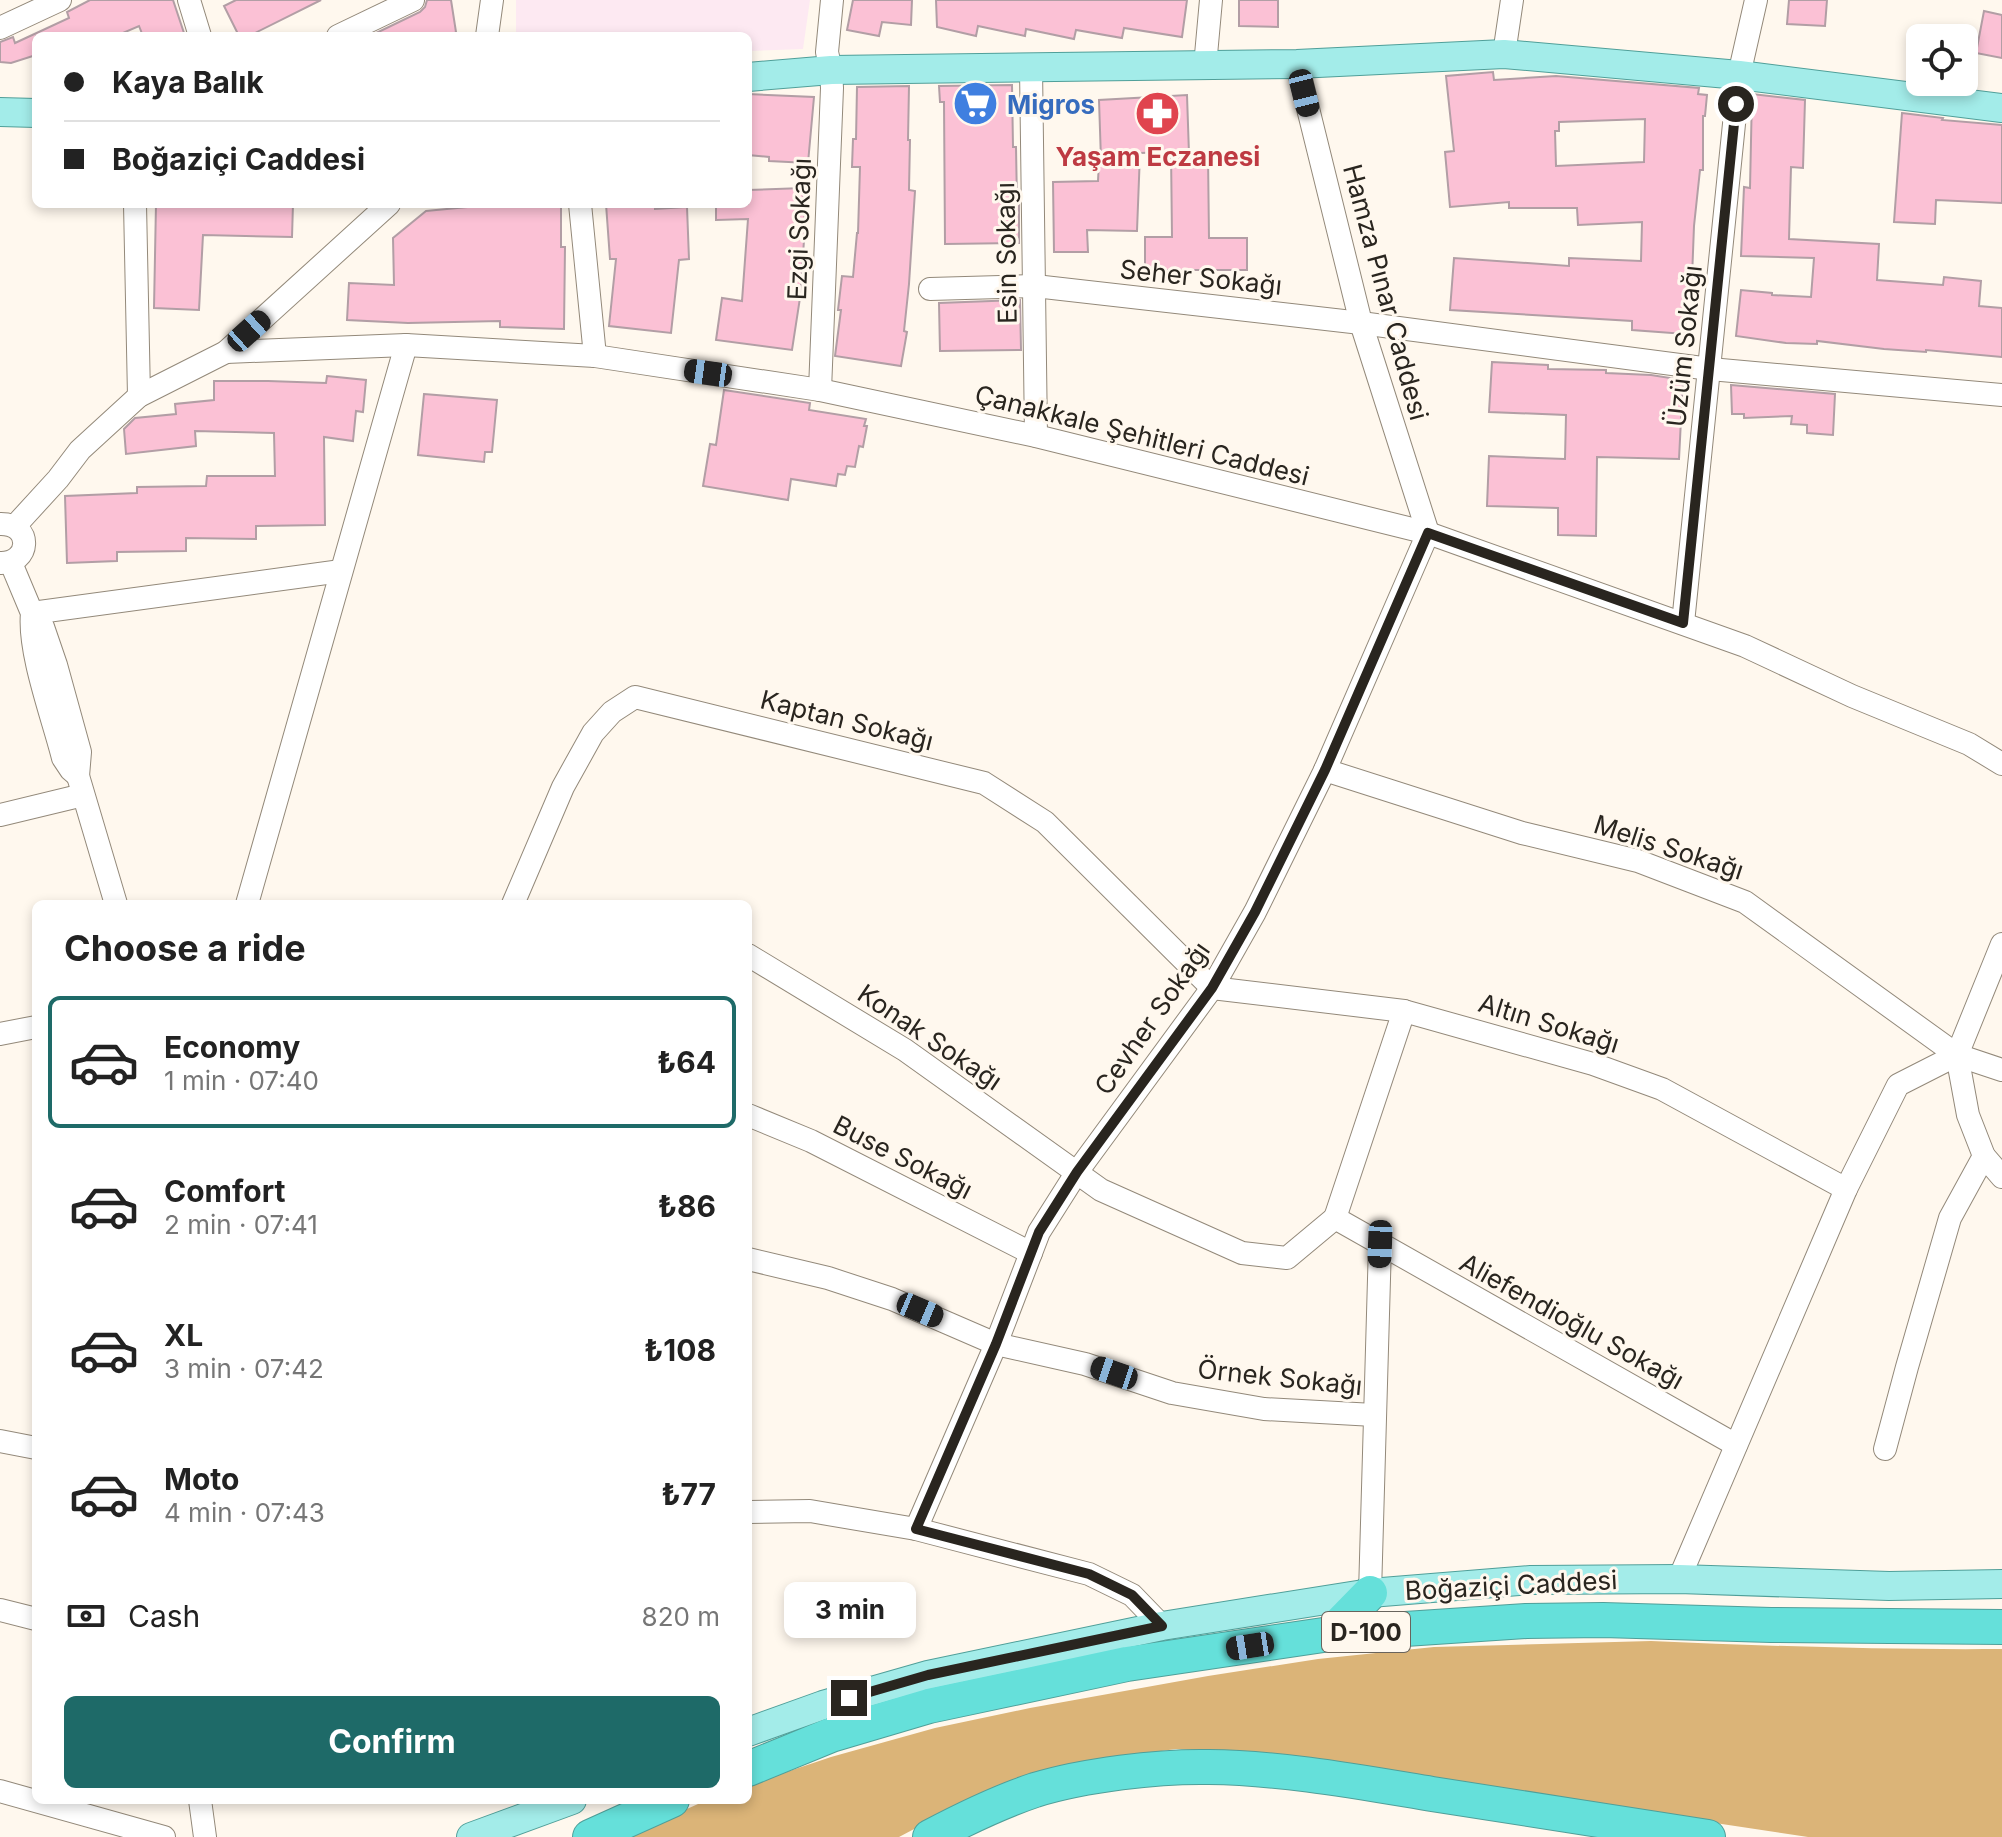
<!DOCTYPE html>
<html lang="en">
<head>
<meta charset="utf-8">
<style>
  :root { --surface:#fff; --page:#f6f6f6; --text:#222; --muted:#767676; --line:#e0e0e0; --accent:#1e6a68 }
  body { margin:0; font-family:Inter,sans-serif; background:var(--page); color:var(--text); height:100vh; display:flex; flex-direction:column; font-size:30px; white-space:nowrap }
  * { box-sizing:border-box; margin:0 }
  p { font-size:26px; color:var(--muted) }
  .icon { flex:none; width:44px; height:44px; fill:none; stroke:currentColor; stroke-width:2; stroke-linecap:round; stroke-linejoin:round }
  .map { position:relative; flex:1; overflow:hidden }
  .sheet { position:absolute; left:32px; top:900px; width:720px; height:904px; display:flex; flex-direction:column; background:var(--surface); border-radius:12px; box-shadow:0 4px 12px #0003 }
  .sheet>* { flex:none }
  .guide { position:absolute; left:32px; top:32px; width:720px; height:176px; border-radius:12px; box-shadow:0 4px 12px #0003; display:grid; align-content:center; height:176px; padding:0 32px; background:var(--surface) }
  .controls { position:absolute; left:1906px; top:24px; display:grid; gap:16px }
  .controls a { display:grid; place-items:center; width:72px; height:72px; border-radius:12px; background:var(--surface); box-shadow:0 4px 12px #0003; font-size:40px }
  .end { position:absolute; width:36px; height:36px; margin:-18px; border:10px solid #29251f; background:#fff; box-shadow:0 0 0 4px #fff }
  .from { border-radius:50% }
  .bubble { position:absolute; height:56px; border-radius:12px; background:var(--surface); box-shadow:0 4px 12px #0003; font-size:26px; font-weight:700; line-height:56px; text-align:center }
  .car { position:absolute; width:24px; height:48px; margin:-24px -12px; border-radius:10px; box-shadow:0 0 6px 2px #0007; background:linear-gradient(#222 24%,#8ab4d8 0 40%,#222 0 76%,#8ab4d8 0 86%,#222 0) }
  .guide b { display:flex; align-items:center; gap:28px; height:76px; font-size:30px }
  .guide b+b { border-top:2px solid var(--line) }
  .guide i { width:20px; height:20px; background:var(--text) }
  ul { padding:0; list-style:none }
  li { display:flex; align-items:center; gap:24px; height:132px; margin:0 16px 12px; padding:0 16px; border:4px solid transparent; border-radius:12px }
  li div { flex:1 }
  li b { display:block; font-size:30px }
  li em { font-style:normal; font-weight:700 }
  li.current { border-color:var(--accent) }
  li>.icon { width:72px; height:72px; stroke-width:1.5 }
  h2 { padding:0 32px; font-size:36px; line-height:96px }
  .pay { display:flex; align-items:center; gap:20px; height:88px; padding:0 32px; font-size:30px }
  .pay p { margin-inline-start:auto }
  .action { display:flex; gap:16px; margin-top:auto; padding:16px 32px }
  .action a { flex:1; height:92px; border-radius:12px; background:var(--accent); color:#fff; font-size:32px; font-weight:700; line-height:92px; text-align:center }
  .map>svg:first-child { display:block }
  .education { fill:#fde9f2 }
  .forest { fill:#dbb478 }
  .building { fill:#fbc1d5; stroke:#b29ea5; stroke-width:2; fill-rule:evenodd }
  .lines { fill:none; stroke-linecap:round; stroke-linejoin:round }
  .minor-casing { stroke:#93897a; stroke-width:24 }
  .major-casing { stroke:#509f99; stroke-width:30 }
  .highway-casing { stroke:#509f99; stroke-width:36 }
  .minor { stroke:#fff; stroke-width:22 }
  .major { stroke:#a3ece9; stroke-width:28 }
  .highway { stroke:#65e0da; stroke-width:34 }
  .route { stroke:#29251f; stroke-width:10 }
  .labels { text-anchor:middle; dominant-baseline:central; stroke-width:6; stroke-linejoin:round; paint-order:stroke }
  .shield { fill:#fff8ee; stroke:#69645d; stroke-width:2 }
  .shield-label { font-size:24px; font-weight:bold; fill:#29251f }
  .shop-label { font-size:26px; font-weight:bold; fill:#366cbe; stroke:#fff8ee; text-anchor:start }
  .health-label { font-size:26px; font-weight:bold; fill:#be3a42; stroke:#fff8ee }
  .street-label { font-size:26px; fill:#29251f; stroke:#fff8ee }
</style>
</head>
<body>
<div class="map">
<svg width="2002" height="1837" viewBox="0 0 2002 1837">
  <rect width="100%" height="100%" fill="#fff8ee"/>
  <polygon class="education" points="516,0 810,0 803,49 748,51 748,36 516,36"/>
  <path class="forest" d="M1651 1641C1768 1646 1885 1650 2002 1649V1837H1808L1490 1789 1291 1756 1176 1749 1081 1762 988 1790 899 1837H624L707 1800H748V1785L831 1757 935 1728 1030 1708 1208 1676 1318 1659 1434 1647Z"/>
  <g class="building">
    <polygon points="90,0 173,0 185,36 143,36 139,26 116,36 36,36 36,55 11,63 0,62 0,42 13,37 15,43 69,18 67,12"/>
    <polygon points="236,0 321,0 249,36 239,36 224,6"/>
    <polygon points="427,0 451,0 456,32 449,36 370,36 420,12 425,7"/>
    <polygon points="853,0 912,0 911,25 882,22 879,36 847,30"/>
    <polygon points="936,0 1187,0 1182,37 1124,28 1122,38 1076,30 1074,39 1026,29 1025,36 978,26 976,36 937,27"/>
    <polygon points="1239,0 1278,0 1278,27 1239,26"/>
    <polygon points="1789,0 1827,0 1825,26 1787,24"/>
    <polygon points="1984,11 2002,15 2002,58 1976,53"/>
    <path d="M1493 72 1494 80 1556 76 1699 88 1698 94 1707 95 1705 116H1703V170H1700L1694 226 1692 278 1689 277 1685 334 1632 330V321L1450 310 1454 258 1569 266V258L1641 261 1642 222 1578 225 1577 208H1509V202L1450 207 1445 152 1454 151 1446 76ZM1645 119 1644 162 1556 166 1555 131H1559V122Z"/>
    <polygon points="1012,85 1013,147 1016,147 1017,203 1019,203 1019,243 945,244 944,102 940,102 939,86"/>
    <polygon points="909,86 908,140 910,140 909,190 915,191 909,284 904,331 907,332 901,366 835,356 841,310 838,310 842,276 853,277 857,233 858,233 860,167 852,167 853,139 856,139 857,87"/>
    <polygon points="748,94 814,97 808,163 769,161 769,157 748,155"/>
    <polygon points="1752,94 1805,100 1803,168 1791,167 1789,239 1879,244 1877,280 1943,285 1944,277 1981,281 1979,306 2002,308 2002,357 1926,350 1926,352 1884,349 1817,341 1817,344 1786,343 1736,336 1741,290 1772,293 1772,295 1811,297 1814,258 1741,256 1744,187 1750,188"/>
    <polygon points="1187,95 1189,154 1208,154 1209,238 1247,238 1247,270 1145,270 1145,237 1172,237 1171,152 1140,153 1137,231 1087,230 1088,252 1054,252 1053,182 1098,181 1099,160 1101,160 1099,100"/>
    <polygon points="1902,113 1943,118 1942,120 2002,125 2002,203 1936,200 1935,224 1894,222"/>
    <polygon points="803,188 805,226 800,298 792,350 716,340 722,298 742,301 748,219 716,220 716,204 748,204 748,190"/>
    <polygon points="156,204 293,204 292,237 203,235 199,310 154,308"/>
    <polygon points="499,204 561,204 561,247 565,247 564,329 500,327 500,321 408,323 347,320 349,283 394,285 393,238 426,211"/>
    <polygon points="606,204 655,204 655,209 687,207 689,259 679,260 671,333 609,326 616,259 610,259"/>
    <polygon points="1020,300 1021,350 940,351 939,303"/>
    <polygon points="1492,362 1548,365 1548,369 1606,370 1606,373 1651,375 1683,380 1679,459 1597,457 1596,536 1558,535 1558,508 1487,506 1489,456 1565,459 1566,415 1489,412"/>
    <polygon points="327,376 366,380 363,412 356,411 353,441 324,437 325,525 256,526 256,539 186,538 186,551 117,552 117,561 67,563 65,496 137,493 137,487 206,486 207,476 275,476 274,433 195,431 196,446 126,454 124,429 135,418 176,414 175,404 214,400 214,381 268,381 326,383"/>
    <polygon points="1731,385 1835,394 1833,435 1807,433 1807,425 1791,424 1792,416 1744,418 1744,414 1732,414"/>
    <polygon points="724,390 810,403 809,410 866,419 864,426 867,426 863,447 859,446 855,467 847,466 845,475 838,474 836,486 791,479 788,500 703,486 710,444 716,445"/>
    <polygon points="424,394 497,400 492,452 485,452 484,462 418,455"/>
  </g>
  <g class="lines">
    <defs>
      <g id="minor">
        <polyline points="189,0 200,36"/>
        <polyline points="0,28 60,0"/>
        <polyline points="338,36 413,0"/>
        <polyline points="487,36 492,0"/>
        <polyline points="1504,54 1512,0"/>
        <polyline points="1297,64 1361,323 1428,533"/>
        <polyline points="1205,66 1211,0"/>
        <polyline points="1031,68 1036,436"/>
        <polyline points="135,204 139,396"/>
        <polyline points="580,204 595,356"/>
        <polyline points="930,289 1035,286 1361,323 1710,369 2002,395"/>
        <polyline points="226,352 406,345 595,356 820,390 1036,436 1428,533 1745,646 1852,696 1969,744 2002,764"/>
        <polyline points="820,390 832,88 831,70 827,52 832,0"/>
        <polyline points="15,526 58,479 80,450 139,396 226,352 389,204"/>
        <path d="M0 563C31 564 33 524 1 524"/>
        <path d="M11 563 32 613 43 627 56 665 80 752 78 776 71 770 63 758C53 718 28 652 32 613"/>
        <polyline points="32,613 341,571"/>
        <polyline points="1683,623 1739,75 1756,0"/>
        <polyline points="1325,770 1522,833 1638,861 1745,902 1957,1055 2002,1070"/>
        <polyline points="78,776 116,904"/>
        <polyline points="0,815 83,795"/>
        <polyline points="247,904 406,345"/>
        <polyline points="513,904 563,787 593,733 612,712 635,697 984,783 1045,822 1212,988 1404,1011 1593,1064 1662,1089 1846,1189"/>
        <polyline points="748,955 905,1050 1101,1190 1242,1253 1287,1258 1335,1218"/>
        <polyline points="0,1034 36,1027"/>
        <polyline points="1957,1055 1968,1115 1984,1156 2002,1177"/>
        <polyline points="1957,1055 2002,944"/>
        <polyline points="748,1115 811,1141 1031,1253"/>
        <polyline points="1335,1218 1736,1445"/>
        <polyline points="1335,1218 1404,1011"/>
        <polyline points="748,1259 828,1278 892,1299 996,1344 1085,1364 1172,1393 1264,1409 1374,1415"/>
        <polyline points="0,1441 36,1448"/>
        <polyline points="1885,1449 1907,1367 1950,1218 1984,1156"/>
        <polyline points="748,1512 810,1511 916,1529 1089,1574 1132,1595 1162,1626"/>
        <polyline points="916,1529 996,1344 1039,1232 1077,1172 1212,988 1255,912 1325,770 1428,533"/>
        <polyline points="1679,1579 1846,1189 1898,1085 1957,1055"/>
        <polyline points="1370,1593 1380,1244"/>
        <polyline points="0,1610 36,1619"/>
        <polyline points="0,1791 164,1837"/>
        <polyline points="200,1800 205,1837"/>
      </g>
      <g id="major">
        <polyline points="748,77 831,70 1297,64 1504,54 1739,75 2002,108"/>
        <polyline points="0,112 36,113"/>
        <polyline points="748,1732 823,1705 928,1675 1162,1626 1370,1593 1531,1580 1679,1579 1889,1586 2002,1584"/>
        <polyline points="471,1837 572,1800"/>
      </g>
      <g id="highway">
        <polyline points="1330,1634 1370,1593"/>
        <polyline points="748,1769 831,1735 929,1706 1127,1664 1330,1634 1526,1621 1603,1620 1771,1625 2002,1627"/>
        <polyline points="590,1837 672,1800"/>
        <path d="M930 1837C964 1819 999 1802 1035 1790 1084 1775 1158 1766 1209 1767 1284 1768 1359 1782 1432 1794 1524 1808 1616 1823 1708 1837"/>
      </g>
    </defs>
    <use href="#minor" class="minor-casing"/>
    <use href="#major" class="major-casing"/>
    <use href="#highway" class="highway-casing"/>
    <use href="#minor" class="minor"/>
    <use href="#major" class="major"/>
    <use href="#highway" class="highway"/>
  </g>
  <g class="lines">
    <polyline class="route" points="849,1698 928,1675 1162,1626 1132,1595 1089,1574 916,1529 996,1344 1039,1232 1077,1172 1212,988 1255,912 1325,770 1428,533 1683,623 1736,104"/>
  </g>
  <defs>
    <symbol id="supermarket-disc" viewBox="-11 -11 22 22"><circle r="9.5" fill="#3f7fe0" stroke="#fff8ee"/><path d="M-6-5.5h2.5l.6 2H6L4.5 2H-2.5L-4.4-4H-6ZM-1.5 3.2a1.3 1.3 0 1 0 .1 0ZM3 3.2a1.3 1.3 0 1 0 .1 0Z" fill="#fff"/></symbol>
    <symbol id="pharmacy-disc" viewBox="-11 -11 22 22"><circle r="9.5" fill="#e0444e" stroke="#fff8ee"/><path d="M-2-6h4v4h4v4h-4v4h-4v-4h-4v-4h4Z" fill="#fff"/></symbol>
  </defs>
  <g fill-rule="evenodd">
    <use href="#supermarket-disc" x="950" y="78" width="51" height="51"/>
    <use href="#pharmacy-disc" x="1132" y="88" width="51" height="51"/>
  </g>
  <g class="labels">
    <rect class="shield" x="1322" y="1612" width="88" height="40" rx="6"/>
    <g class="shield-label">
      <text x="1366" y="1632">D-100</text>
    </g>
    <g class="shop-label">
      <text x="1007" y="104">Migros</text>
    </g>
    <g class="health-label">
      <text x="1158" y="156">Yaşam Eczanesi</text>
    </g>
    <g class="street-label">
      <text transform="translate(799 229) rotate(-88)">Ezgi Sokağı</text>
      <text transform="translate(1006 253) rotate(-91)">Esin Sokağı</text>
      <text transform="translate(1201 277) rotate(6)">Seher Sokağı</text>
      <text transform="translate(1386 292) rotate(75)">Hamza Pınar Caddesi</text>
      <text transform="translate(1684 346) rotate(-84)">Üzüm Sokağı</text>
      <text transform="translate(1142 435) rotate(14)">Çanakkale Şehitleri Caddesi</text>
      <text transform="translate(847 720) rotate(14)">Kaptan Sokağı</text>
      <text transform="translate(1669 847) rotate(18)">Melis Sokağı</text>
      <text transform="translate(1152 1018) rotate(-55)">Cevher Sokağı</text>
      <text transform="translate(1549 1023) rotate(17)">Altın Sokağı</text>
      <text transform="translate(930 1037) rotate(34)">Konak Sokağı</text>
      <text transform="translate(903 1157) rotate(27)">Buse Sokağı</text>
      <text transform="translate(1572 1321) rotate(29)">Aliefendioğlu Sokağı</text>
      <text transform="translate(1280 1377) rotate(6)">Örnek Sokağı</text>
      <text transform="translate(1511 1585) rotate(-3)">Boğaziçi Caddesi</text>
    </g>
  </g>
</svg>
<div class="controls">
<a><svg class="icon" aria-label="locate" viewBox="0 0 24 24"><circle cx="12" cy="12" r="6"/><path d="M12 2v4M12 18v4M2 12h4M18 12h4"/></svg></a>
</div>
<i class="end from" style="left:1736px;top:104px"></i>
<i class="end" style="left:849px;top:1698px"></i>
<div class="bubble" style="left:784px;top:1582px;width:132px">3 min</div>
<i class="car" style="left:1304px;top:93px;rotate:166deg"></i>
<i class="car" style="left:249px;top:331px;rotate:48deg"></i>
<i class="car" style="left:708px;top:373px;rotate:278deg"></i>
<i class="car" style="left:1380px;top:1244px;rotate:182deg"></i>
<i class="car" style="left:920px;top:1310px;rotate:113deg"></i>
<i class="car" style="left:1114px;top:1373px;rotate:289deg"></i>
<i class="car" style="left:1250px;top:1646px;rotate:261deg"></i>
<div class="guide">
<b><i class="from"></i>Kaya Balık</b>
<b><i></i>Boğaziçi Caddesi</b>
</div>
<section class="sheet">
<h2>Choose a ride</h2>
<ul>
<li class="current"><svg class="icon" aria-label="car" viewBox="0 0 24 24"><path d="M5 17H2v-5l4-1 3-4h7l3 4 3 1v5h-3M9 17h6M6 11h13"/><circle cx="7" cy="17" r="2"/><circle cx="17" cy="17" r="2"/></svg><div><b>Economy</b><p>1 min · 07:40</p></div><em>₺64</em></li>
<li><svg class="icon" aria-label="car" viewBox="0 0 24 24"><path d="M5 17H2v-5l4-1 3-4h7l3 4 3 1v5h-3M9 17h6M6 11h13"/><circle cx="7" cy="17" r="2"/><circle cx="17" cy="17" r="2"/></svg><div><b>Comfort</b><p>2 min · 07:41</p></div><em>₺86</em></li>
<li><svg class="icon" aria-label="car" viewBox="0 0 24 24"><path d="M5 17H2v-5l4-1 3-4h7l3 4 3 1v5h-3M9 17h6M6 11h13"/><circle cx="7" cy="17" r="2"/><circle cx="17" cy="17" r="2"/></svg><div><b>XL</b><p>3 min · 07:42</p></div><em>₺108</em></li>
<li><svg class="icon" aria-label="car" viewBox="0 0 24 24"><path d="M5 17H2v-5l4-1 3-4h7l3 4 3 1v5h-3M9 17h6M6 11h13"/><circle cx="7" cy="17" r="2"/><circle cx="17" cy="17" r="2"/></svg><div><b>Moto</b><p>4 min · 07:43</p></div><em>₺77</em></li>
</ul>
<div class="pay"><svg class="icon" aria-label="cash" viewBox="0 0 24 24"><path d="M3 7h18v10H3z"/><circle cx="12" cy="12" r="2"/></svg>Cash<p>820 m</p></div>
<div class="action"><a>Confirm</a></div>
</section>
</div>
</body>
</html>
